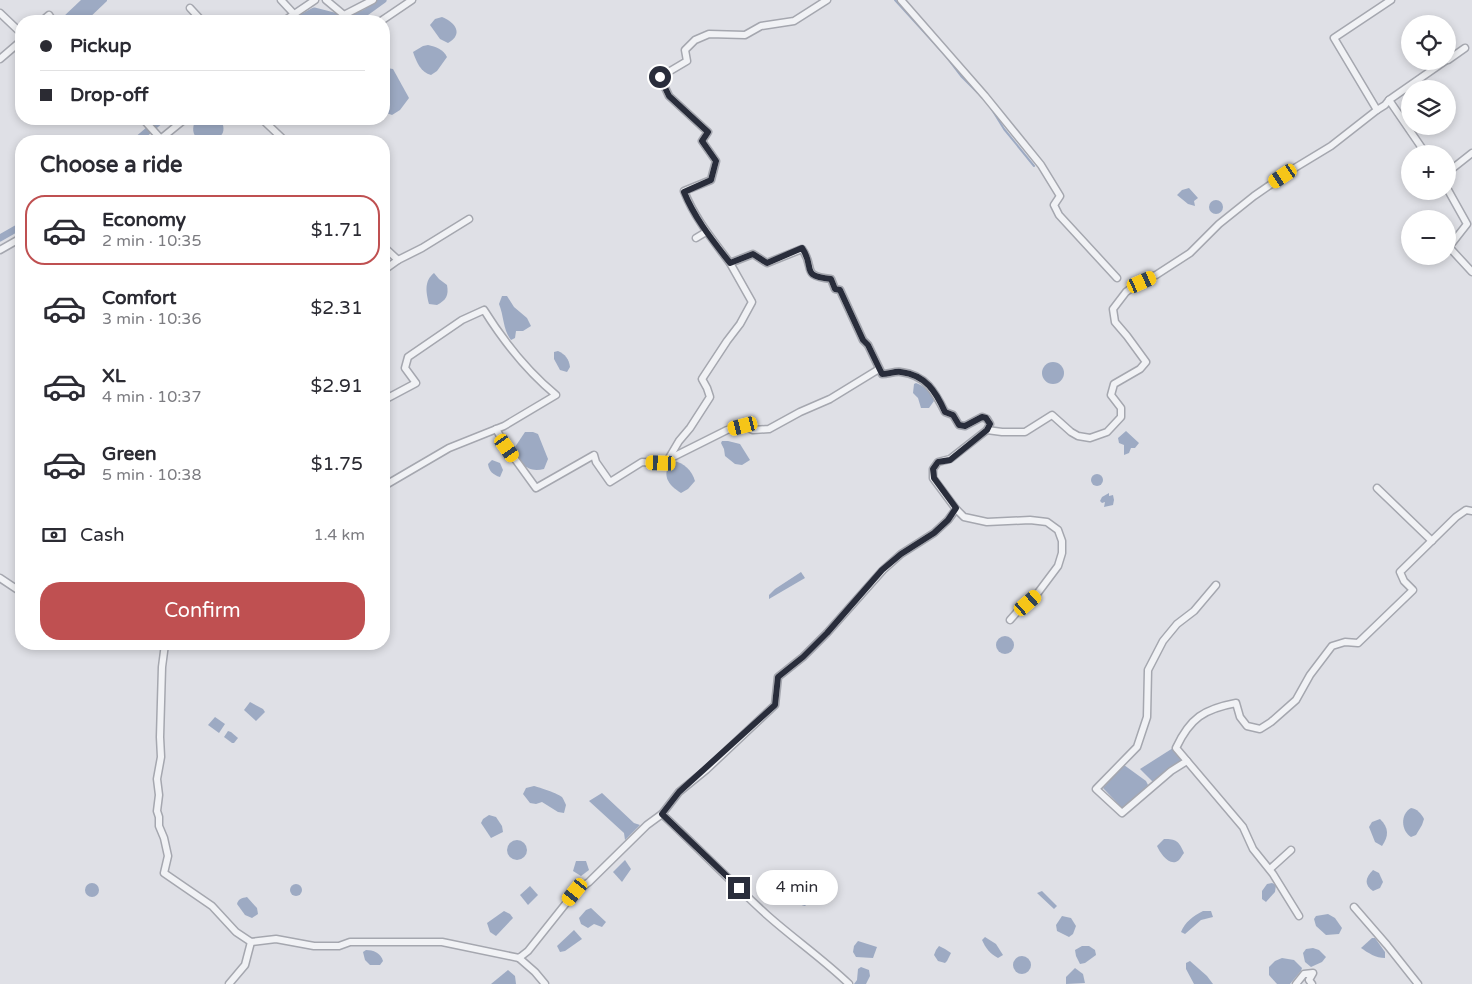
<!DOCTYPE html>
<html lang="en">
<head>
<meta charset="utf-8">
<style>
  :root { --surface:#fff; --page:#f2f2f3; --text:#2b2b33; --muted:#7c7c81; --line:#e1e1e2; --accent:#bf5051 }
  body { margin:0; font-family:"Varela Round",sans-serif; background:var(--page); color:var(--text); height:100vh; display:flex; flex-direction:column; font-size:19px; white-space:nowrap }
  * { box-sizing:border-box; margin:0 }
  p { font-size:16px; color:var(--muted) }
  .icon { flex:none; width:28px; height:28px; fill:none; stroke:currentColor; stroke-width:2; stroke-linecap:round; stroke-linejoin:round }
  .map { position:relative; flex:1; overflow:hidden }
  .drawer { position:absolute; left:15px; top:135px; width:375px; height:515px; display:flex; flex-direction:column; background:var(--surface); border-radius:20px; box-shadow:0 2px 8px #0003 }
  .drawer>* { flex:none }
  .guide { position:absolute; left:15px; top:15px; width:375px; height:110px; border-radius:20px; box-shadow:0 2px 8px #0003; display:grid; align-content:center; height:110px; padding:0 25px; background:var(--surface) }
  .buttons { position:absolute; left:1401px; top:15px; display:grid; gap:10px }
  .buttons a { display:grid; place-items:center; width:55px; height:55px; border-radius:50%; background:var(--surface); box-shadow:0 2px 8px #0003; font-size:25px }
  .end { position:absolute; width:22px; height:22px; margin:-11px; border:6px solid #292d3b; background:#fff; box-shadow:0 0 0 2px #fff }
  .from { border-radius:50% }
  .bubble { position:absolute; height:35px; border-radius:18px; background:var(--surface); box-shadow:0 2px 8px #0003; font-size:16px; font-weight:600; line-height:35px; text-align:center }
  .car { position:absolute; width:15px; height:30px; margin:-15px -8px; border-radius:6px; box-shadow:0 0 4px 1px #0007; background:linear-gradient(#f5c518 24%,#345 0 40%,#f5c518 0 76%,#345 0 86%,#f5c518 0) }
  .guide b { display:flex; align-items:center; gap:18px; height:48px; font-size:19px }
  .guide b+b { border-top:1px solid var(--line) }
  .guide i { width:12px; height:12px; background:var(--text) }
  ul { padding:0; list-style:none }
  li { display:flex; align-items:center; gap:15px; height:70px; margin:0 10px 8px; padding:0 15px; border:2px solid transparent; border-radius:20px }
  li div { flex:1 }
  li b { display:block; font-size:19px }
  li em { font-style:normal; font-weight:600 }
  li.on { border-color:var(--accent) }
  li>.icon { width:45px; height:45px; stroke-width:1.5 }
  h2 { padding:0 25px; font-size:22px; line-height:60px }
  .pay { display:flex; align-items:center; gap:12px; height:55px; padding:0 25px; font-size:19px }
  .pay p { margin-inline-start:auto }
  .button { display:flex; gap:10px; margin-top:auto; padding:10px 25px }
  .button a { flex:1; height:58px; border-radius:20px; background:var(--accent); color:#fff; font-size:20px; font-weight:600; line-height:58px; text-align:center }
  .map>svg:first-child { display:block }
  .water { fill:#9daac3 }
  .lines { fill:none; stroke-linecap:round; stroke-linejoin:round }
  .stream { stroke:#9daac3; stroke-width:2 }
  .canal { stroke:#9daac3; stroke-width:7 }
  .minor-casing { stroke:#a5a7af; stroke-width:9 }
  .minor { stroke:#f1f2f5; stroke-width:6 }
  .route { stroke:#292d3b; stroke-width:6 }
</style>
</head>
<body>
<div class="map">
<svg width="1472" height="984" viewBox="0 0 1472 984">
  <rect width="100%" height="100%" fill="#dfe0e6"/>
  <g class="water">
    <polygon points="81,0 107,0 107,1 86,21 65,21 62,18"/>
    <path d="M442 17C455 22 464 34 448 43L440 39 430 25 435 19Z"/>
    <path d="M428 45C436 47 443 49 447 57L437 71 431 75C421 73 416 61 413 52L423 46Z"/>
    <polygon points="387,68 393,69 409,98 400,110 392,115 384,112 384,69"/>
    <path d="M196 119H220C238 146 180 151 196 119Z"/>
    <polygon points="1189,188 1198,198 1194,201 1195,206 1188,204 1177,195 1182,190"/>
    <circle cx="1216" cy="207" r="7"/>
    <path d="M434 273 439 279 447 285C449 296 446 300 437 305L429 304C426 292 424 281 434 273Z"/>
    <path d="M502 296H507L514 307 527 318 531 326 523 331H516L515 338 511 340C503 330 504 316 499 304Z"/>
    <path d="M558 351C565 354 569 359 570 367L567 372 560 370 554 359V352Z"/>
    <circle cx="1053" cy="373" r="11"/>
    <path d="M916 383C924 386 932 392 934 401L929 408H921L918 398 913 393 914 384Z"/>
    <polygon points="1126,431 1139,443 1135,448 1131,448 1129,453 1124,455 1124,445 1119,443 1118,438"/>
    <path d="M525 432H533L538 434 548 459 544 469C526 473 520 463 515 447Z"/>
    <polygon points="722,441 728,441 740,444 750,460 742,465 735,464 725,456 724,449 721,443"/>
    <path d="M492 460 500 463 503 470 500 477C493 475 489 471 488 464Z"/>
    <path d="M673 461C684 462 692 471 695 481L688 489 681 493C668 485 660 474 673 461Z"/>
    <circle cx="1097" cy="480" r="6"/>
    <polygon points="1109,493 1109,496 1113,495 1114,500 1113,505 1104,507 1105,502 1102,503 1100,501 1102,497"/>
    <polygon points="801,572 805,578 769,599 769,595 775,589"/>
    <circle cx="1005" cy="645" r="9"/>
    <polygon points="250,702 263,709 265,712 256,721 244,710"/>
    <polygon points="215,717 225,724 219,733 208,725"/>
    <polygon points="228,731 231,732 238,738 234,743 232,743 224,737"/>
    <polygon points="1173,748 1183,759 1153,782 1140,769"/>
    <polygon points="1124,765 1146,781 1148,785 1123,809 1103,788"/>
    <path d="M534 786C539 787 559 794 562 797 564 800 565 803 566 805L564 813 558 812 542 802 536 804 530 803 523 794 526 788Z"/>
    <polygon points="602,793 634,823 640,825 625,840 624,833 589,801"/>
    <path d="M1411 808C1417 809 1421 813 1424 819L1422 825 1416 835 1411 837C1401 831 1400 814 1411 808Z"/>
    <polygon points="489,815 496,817 502,826 503,832 491,838 481,823 483,819"/>
    <path d="M1380 819C1389 828 1389 836 1382 846L1375 842 1369 827 1372 822Z"/>
    <path d="M1164 839C1176 839 1179 841 1184 853 1182 855 1181 858 1179 860 1170 868 1160 853 1157 846Z"/>
    <circle cx="517" cy="850" r="10"/>
    <polygon points="625,860 631,869 622,882 613,872"/>
    <polygon points="576,861 586,861 589,870 581,876 573,871"/>
    <path d="M1373 870 1379 873 1383 882 1380 888 1373 891C1364 885 1365 878 1373 870Z"/>
    <circle cx="92" cy="890" r="7"/>
    <polygon points="1272,883 1276,885 1275,892 1266,902 1262,899 1262,891 1267,884"/>
    <circle cx="296" cy="890" r="6"/>
    <polygon points="530,886 538,895 528,905 520,895"/>
    <path d="M795 889 801 891 809 899 808 903 805 906C799 905 795 900 791 895Z"/>
    <polygon points="1042,891 1057,906 1054,909 1037,893"/>
    <path d="M247 897 257 908 258 914 252 918 245 915 237 904C238 899 242 898 247 897Z"/>
    <polygon points="591,908 606,922 602,927 594,924 588,928 581,924 579,918 586,910"/>
    <polygon points="504,911 510,914 513,918 496,936 490,932 487,923"/>
    <path d="M1203 911H1211L1213 917 1201 920 1185 934 1181 932C1185 922 1193 916 1203 911Z"/>
    <polygon points="1328,914 1335,918 1342,928 1339,934 1326,935 1316,926 1314,919 1316,916"/>
    <polygon points="1062,916 1071,918 1076,926 1073,934 1069,937 1057,931 1056,925"/>
    <polygon points="574,930 582,939 565,951 560,952 557,946"/>
    <path d="M985 937 996 944 1003 955 998 958C990 954 985 947 982 940Z"/>
    <path d="M1372 938H1375L1385 952V958C1376 958 1368 953 1361 948Z"/>
    <polygon points="858,941 877,947 873,958 856,957 853,952 854,946"/>
    <polygon points="939,946 945,949 951,953 947,961 945,963 938,961 934,955 936,950"/>
    <polygon points="1082,946 1089,946 1095,950 1096,955 1085,963 1080,964 1076,956 1075,950"/>
    <polygon points="1313,948 1319,950 1326,957 1322,962 1311,967 1305,962 1303,953 1306,949"/>
    <path d="M366 950C373 950 381 953 383 961L380 965H370L365 960 363 952Z"/>
    <circle cx="1022" cy="965" r="9"/>
    <polygon points="1282,958 1294,960 1302,968 1301,971 1290,984 1277,984 1269,975 1269,967 1275,961"/>
    <polygon points="1190,961 1207,976 1213,984 1194,984 1186,969 1186,963"/>
    <polygon points="861,967 869,970 870,976 866,984 854,984 857,980 858,969"/>
    <polygon points="1075,968 1083,974 1085,983 1066,984 1066,977"/>
    <polygon points="508,970 515,976 516,984 491,984"/>
  </g>
  <g class="lines">
    <g class="stream">
      <polyline points="895,0 945,55 961,76 978,93"/>
      <polyline points="991,108 1004,129 1034,166"/>
    </g>
    <g class="canal">
      <polyline points="296,21 314,11 345,19 365,13 383,0"/>
      <polyline points="136,141 162,119"/>
      <polyline points="0,238 21,226"/>
    </g>
    <defs>
      <g id="minor">
        <polyline points="281,0 294,14"/>
        <polyline points="326,0 344,15 373,0"/>
        <path d="M827 0 794 21 761 26 745 35 709 34 695 40 685 50 687 61 660 77 669 96 708 132 702 141 716 161 711 180 684 191C695 219 713 240 730 263L753 254 767 263 802 249C816 268 800 276 831 279L835 289 840 290 863 340 868 345 882 374C889 374 895 371 901 372 926 375 935 392 945 412L953 415 959 425 965 426 982 417 987 419 990 424 987 430"/>
        <polyline points="901,0 985,96 1041,165 1060,196 1054,205 1059,215 1117,278"/>
        <polyline points="190,8 202,21"/>
        <polyline points="0,13 21,33"/>
        <polyline points="42,21 49,15 53,21"/>
        <polyline points="284,21 315,0"/>
        <polyline points="381,21 412,0"/>
        <polyline points="0,59 21,41"/>
        <polyline points="1448,60 1465,48"/>
        <polyline points="1389,100 1445,61"/>
        <polyline points="1377,110 1385,105 1389,100 1426,154"/>
        <polyline points="143,119 161,139"/>
        <polyline points="262,119 285,141"/>
        <polyline points="158,141 185,119"/>
        <polyline points="1448,172 1472,153"/>
        <polyline points="1448,190 1467,224 1449,247 1472,272"/>
        <polyline points="696,238 706,232"/>
        <polyline points="384,247 398,260 384,270"/>
        <polyline points="0,250 21,238"/>
        <polyline points="398,260 422,248 469,219"/>
        <path d="M384 400 416 383 405 368 408 357 462 320 484 310C504 342 527 371 556 395L504 426 449 448 384 486"/>
        <polyline points="496,429 507,448 536,488 594,455 596,462 610,482 642,462 661,463 727,430 743,426 753,430 769,429 800,412 830,399 879,369"/>
        <polyline points="669,458 679,441 690,428 710,397 707,388 702,379 727,341 740,324 752,302 730,263"/>
        <polyline points="1377,488 1432,541"/>
        <polyline points="956,509 964,517 987,522 1030,520 1047,522 1058,530 1062,541 1062,553 1058,566 1037,594 1018,611 1010,620"/>
        <polyline points="0,578 21,592"/>
        <path d="M165 644 162 667 160 737 161 757 157 779 159 795 157 811 159 817V826L164 838 168 856 164 873 212 906 236 932 251 942 276 939 314 946H339L350 942H442L519 958 528 951 575 892 589 882 647 825 662 814C697 847 731 882 767 915 794 939 823 959 849 984"/>
        <polyline points="1187,761 1171,771 1122,813 1096,789 1137,747 1147,717 1148,670 1163,641 1177,624 1194,611 1216,585"/>
        <polyline points="662,814 679,792 706,770 775,705 778,677 803,657 827,633 883,570 901,554 934,533 948,520 956,509 933,478 933,469 938,462 950,459 987,430 1002,432 1025,432 1052,415 1071,432 1078,436 1090,438 1107,432 1121,417 1121,408 1111,395 1114,384 1140,369 1146,362 1127,336 1115,322 1113,309 1126,292 1141,281 1156,275 1190,253 1219,224 1254,196 1293,169 1331,146 1377,110 1334,38 1391,0"/>
        <polyline points="1270,869 1291,850"/>
        <polyline points="1354,907 1387,945 1418,984"/>
        <path d="M1299 916 1273 874 1253 849 1243 827 1176 748C1190 718 1204 709 1236 703L1240 717 1247 726 1260 729 1271 722 1296 700 1310 675 1332 646 1345 642 1358 643 1413 590 1404 581 1400 572 1456 517 1466 510 1472 511"/>
        <polyline points="519,958 535,972 545,984"/>
        <polyline points="229,984 245,965 251,942"/>
        <polyline points="1296,984 1304,974 1313,973 1309,980 1312,984"/>
      </g>
    </defs>
    <use href="#minor" class="minor-casing"/>
    <use href="#minor" class="minor"/>
  </g>
  <g class="lines">
    <path class="route" d="M660 77 669 96 708 132 702 141 716 161 711 180 684 192C695 219 713 241 730 263L753 254 767 263 802 248C816 268 799 276 831 279L835 289 840 290 863 340 868 345 882 374C889 374 895 371 901 372 926 375 936 392 945 412L953 415 959 425 965 426 982 417 986 418 990 424 987 430 950 460 938 462 933 469 934 478 956 508 948 520 934 533 901 554 882 570 827 633 803 657 778 677 775 705 679 792 662 814 739 888"/>
  </g>
</svg>
<div class="buttons">
<a><svg class="icon" aria-label="locate" viewBox="0 0 24 24"><circle cx="12" cy="12" r="6"/><path d="M12 2v4M12 18v4M2 12h4M18 12h4"/></svg></a>
<a><svg class="icon" aria-label="layers" viewBox="0 0 24 24"><path d="M12 4l9 5-9 5-9-5zM3 14l9 5 9-5"/></svg></a>
<a>+</a>
<a>−</a>
</div>
<i class="end from" style="left:660px;top:77px"></i>
<i class="end" style="left:739px;top:888px"></i>
<div class="bubble" style="left:756px;top:870px;width:82px">4 min</div>
<i class="car" style="left:1283px;top:176px;rotate:236deg"></i>
<i class="car" style="left:1142px;top:282px;rotate:66deg"></i>
<i class="car" style="left:743px;top:426px;rotate:256deg"></i>
<i class="car" style="left:507px;top:448px;rotate:145deg"></i>
<i class="car" style="left:661px;top:463px;rotate:272deg"></i>
<i class="car" style="left:1028px;top:603px;rotate:49deg"></i>
<i class="car" style="left:575px;top:892px;rotate:219deg"></i>
<div class="guide">
<b><i class="from"></i>Pickup</b>
<b><i></i>Drop-off</b>
</div>
<section class="drawer">
<h2>Choose a ride</h2>
<ul>
<li class="on"><svg class="icon" aria-label="car" viewBox="0 0 24 24"><path d="M5 17H2v-5l4-1 3-4h7l3 4 3 1v5h-3M9 17h6M6 11h13"/><circle cx="7" cy="17" r="2"/><circle cx="17" cy="17" r="2"/></svg><div><b>Economy</b><p>2 min · 10:35</p></div><em>$1.71</em></li>
<li><svg class="icon" aria-label="car" viewBox="0 0 24 24"><path d="M5 17H2v-5l4-1 3-4h7l3 4 3 1v5h-3M9 17h6M6 11h13"/><circle cx="7" cy="17" r="2"/><circle cx="17" cy="17" r="2"/></svg><div><b>Comfort</b><p>3 min · 10:36</p></div><em>$2.31</em></li>
<li><svg class="icon" aria-label="car" viewBox="0 0 24 24"><path d="M5 17H2v-5l4-1 3-4h7l3 4 3 1v5h-3M9 17h6M6 11h13"/><circle cx="7" cy="17" r="2"/><circle cx="17" cy="17" r="2"/></svg><div><b>XL</b><p>4 min · 10:37</p></div><em>$2.91</em></li>
<li><svg class="icon" aria-label="car" viewBox="0 0 24 24"><path d="M5 17H2v-5l4-1 3-4h7l3 4 3 1v5h-3M9 17h6M6 11h13"/><circle cx="7" cy="17" r="2"/><circle cx="17" cy="17" r="2"/></svg><div><b>Green</b><p>5 min · 10:38</p></div><em>$1.75</em></li>
</ul>
<div class="pay"><svg class="icon" aria-label="cash" viewBox="0 0 24 24"><path d="M3 7h18v10H3z"/><circle cx="12" cy="12" r="2"/></svg>Cash<p>1.4 km</p></div>
<div class="button"><a>Confirm</a></div>
</section>
</div>
</body>
</html>
